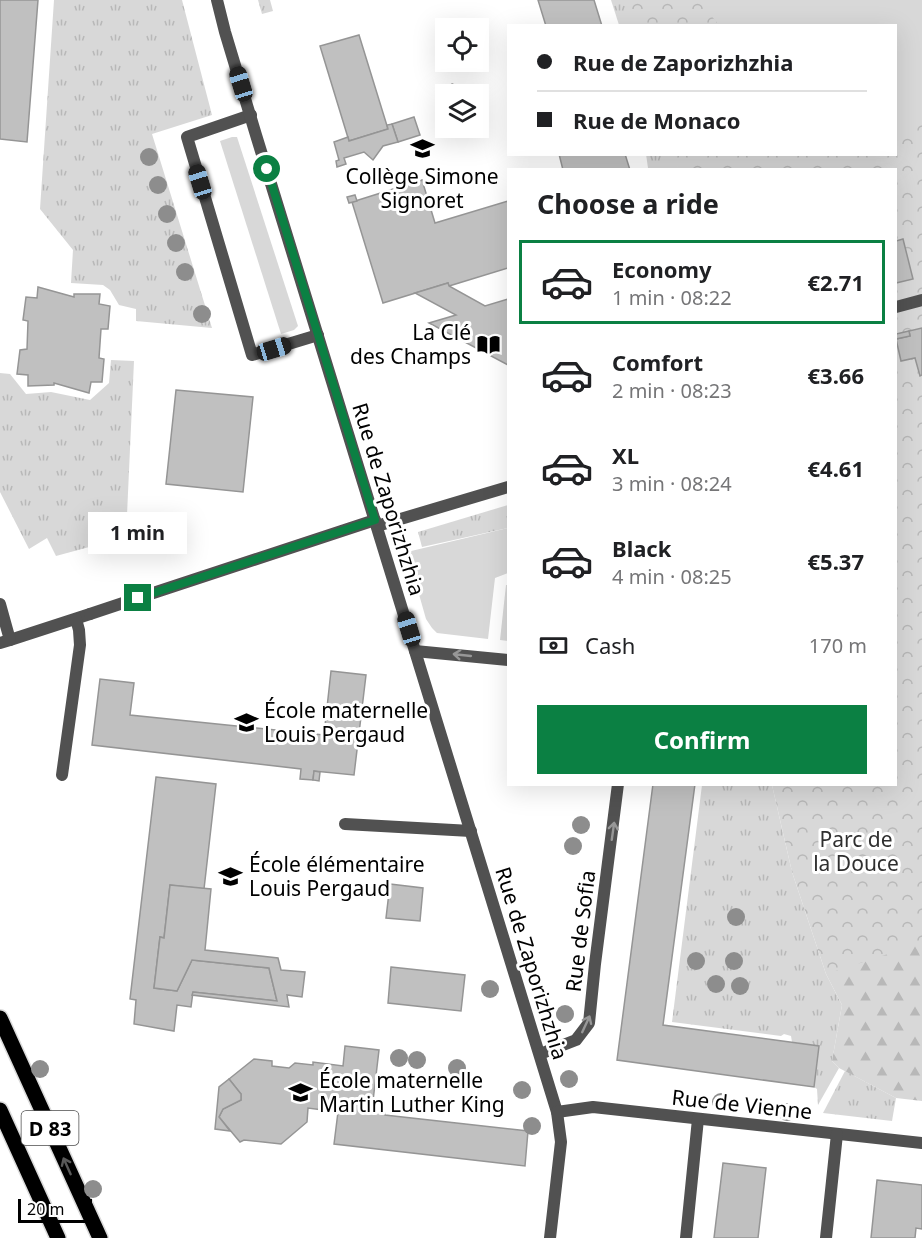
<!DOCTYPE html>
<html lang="en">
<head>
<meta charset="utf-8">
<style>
  :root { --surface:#fff; --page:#f2f2f2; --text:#202124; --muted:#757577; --line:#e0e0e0; --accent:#0b8043 }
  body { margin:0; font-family:"Noto Sans",sans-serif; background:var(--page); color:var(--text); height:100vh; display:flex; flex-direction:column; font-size:22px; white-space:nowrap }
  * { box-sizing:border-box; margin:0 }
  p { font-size:20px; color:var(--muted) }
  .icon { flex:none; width:33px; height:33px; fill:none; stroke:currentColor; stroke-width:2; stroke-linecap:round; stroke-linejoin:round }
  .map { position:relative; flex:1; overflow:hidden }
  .panel { position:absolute; left:507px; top:168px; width:390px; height:618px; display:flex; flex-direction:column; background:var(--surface); border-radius:0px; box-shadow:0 6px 24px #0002 }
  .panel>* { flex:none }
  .hud { position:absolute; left:507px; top:24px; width:390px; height:132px; border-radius:0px; box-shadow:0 6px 24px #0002; display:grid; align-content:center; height:132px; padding:0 30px; background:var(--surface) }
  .fabs { position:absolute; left:435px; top:18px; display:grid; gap:12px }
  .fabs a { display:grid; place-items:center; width:54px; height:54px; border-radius:0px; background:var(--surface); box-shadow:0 6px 24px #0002; font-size:30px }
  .scale { position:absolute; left:18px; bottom:15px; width:74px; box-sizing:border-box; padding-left:6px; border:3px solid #000; border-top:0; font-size:16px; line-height:21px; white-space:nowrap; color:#000; -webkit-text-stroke:4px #fff; paint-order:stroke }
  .end { position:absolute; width:27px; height:27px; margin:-14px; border:8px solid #0b8043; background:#fff; box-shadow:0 0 0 3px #fff }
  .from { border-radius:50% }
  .bubble { position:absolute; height:42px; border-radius:0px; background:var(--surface); box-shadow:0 6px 24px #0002; font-size:20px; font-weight:700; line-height:42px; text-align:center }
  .car { position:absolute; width:18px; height:36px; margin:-18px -9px; border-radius:8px; box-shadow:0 0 4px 2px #0007; background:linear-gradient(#222 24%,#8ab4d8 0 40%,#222 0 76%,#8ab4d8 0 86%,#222 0) }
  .hud b { display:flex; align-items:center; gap:21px; height:57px; font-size:22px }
  .hud b+b { border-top:2px solid var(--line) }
  .hud i { width:15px; height:15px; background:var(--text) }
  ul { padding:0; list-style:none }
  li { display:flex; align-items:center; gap:18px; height:84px; margin:0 12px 9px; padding:0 18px; border:3px solid transparent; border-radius:0px }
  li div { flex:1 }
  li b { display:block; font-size:22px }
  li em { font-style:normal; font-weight:700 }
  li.active { border-color:var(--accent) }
  li>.icon { width:54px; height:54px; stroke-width:1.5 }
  h2 { padding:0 30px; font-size:27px; line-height:72px }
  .pay { display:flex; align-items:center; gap:15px; height:66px; padding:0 30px; font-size:22px }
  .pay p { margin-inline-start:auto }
  .primary-button { display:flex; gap:12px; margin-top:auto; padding:12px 30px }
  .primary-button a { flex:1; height:69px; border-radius:0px; background:var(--accent); color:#fff; font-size:24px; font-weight:700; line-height:69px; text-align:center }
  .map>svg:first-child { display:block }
  .grass { fill:url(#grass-tufts) }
  .forest { fill:url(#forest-firs) }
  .park { fill:url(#park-crowns) }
  .garden { fill:#d8d8d8 }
  .building { fill:#c0c0c0; stroke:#959595; stroke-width:1.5 }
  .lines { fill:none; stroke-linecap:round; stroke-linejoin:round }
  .primary-casing { stroke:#dbdbdb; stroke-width:18 }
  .service { stroke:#515151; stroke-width:12 }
  .pedestrian { stroke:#515151; stroke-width:12 }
  .minor { stroke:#515151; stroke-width:12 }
  .primary { stroke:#000; stroke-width:15 }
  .tree { fill:#8d8d8d }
  .oneway { stroke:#979797 }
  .oneway2 { stroke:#595959 }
  .route { stroke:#0b8043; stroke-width:8 }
  .labels { text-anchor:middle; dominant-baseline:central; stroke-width:6; stroke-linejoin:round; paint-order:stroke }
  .shield { fill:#fff; stroke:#4c4c4c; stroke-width:1.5 }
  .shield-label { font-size:20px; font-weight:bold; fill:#000 }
  .poi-label { font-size:21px; fill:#000; stroke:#fff; text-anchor:start }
  .street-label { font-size:21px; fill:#000; stroke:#fff }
  .park-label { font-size:21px; fill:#2f2f2f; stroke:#fff }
</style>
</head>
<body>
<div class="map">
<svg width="922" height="1238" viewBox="0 0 922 1238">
  <defs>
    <pattern id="grass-tufts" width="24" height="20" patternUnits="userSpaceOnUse" patternTransform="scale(1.5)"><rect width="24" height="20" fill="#d8d8d8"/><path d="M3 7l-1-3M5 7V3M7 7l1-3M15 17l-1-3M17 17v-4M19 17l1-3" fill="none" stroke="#b8b8b8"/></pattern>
    <pattern id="forest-firs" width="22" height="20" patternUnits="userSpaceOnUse" patternTransform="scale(1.5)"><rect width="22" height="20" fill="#d8d8d8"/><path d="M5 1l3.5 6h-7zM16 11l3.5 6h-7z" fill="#b8b8b8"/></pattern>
    <pattern id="park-crowns" width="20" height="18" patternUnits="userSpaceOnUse" patternTransform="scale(1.5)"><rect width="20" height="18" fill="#d8d8d8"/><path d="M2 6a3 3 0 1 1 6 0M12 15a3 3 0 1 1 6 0" fill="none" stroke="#b8b8b8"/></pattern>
  </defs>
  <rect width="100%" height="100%" fill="#fff"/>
  <g class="grass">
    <polygon points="54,0 182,0 212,115 152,134 212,328 136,321 136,309 119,305 110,290 103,285 71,283 73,250 40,209"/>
    <polygon points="258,0 270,0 273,11 262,14"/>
    <polygon points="611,0 626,0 634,25 619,25"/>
    <polygon points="646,154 674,155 679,170 639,170 648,168"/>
    <polygon points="111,360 134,361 126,537 56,556 47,538 29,549 0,492 0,373 10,374 26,394 51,392 90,400 109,383"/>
    <polygon points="508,505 508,528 422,547 418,532"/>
    <polygon points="702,785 772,785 792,872 826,974 842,1005 832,1061 839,1068 818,1105 817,1089 814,1087 819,1046 792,1042 791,1036 784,1034 781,1036 672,1022"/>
    <polygon points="845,1071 896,1098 892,1121 823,1113"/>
  </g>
  <polygon class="forest" points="922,699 922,1101 896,1098 839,1068 832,1061 842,1005 826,974 896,784"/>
  <polygon class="park" points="624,0 922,0 922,961 916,945 826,974 792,872 772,785 896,784 896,170 678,169 673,155 896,154 896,26 632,25"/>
  <g class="garden">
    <polygon points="698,0 922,0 922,119 896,132 896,26 719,25"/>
    <polygon points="232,137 237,137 298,326 294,330 281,334 220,141"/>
    <polygon points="508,528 508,573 495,578 488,639 437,633 432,628 426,619 407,552"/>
    <polygon points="506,585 508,585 508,641 500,640"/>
  </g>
  <g class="building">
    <polygon points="0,0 38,0 27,142 0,139"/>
    <polygon points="538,0 594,0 602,26 546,26"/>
    <polygon points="359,35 388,129 349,141 320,46"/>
    <polygon points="452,84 471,92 471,94 446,94 446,119 439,116 436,96"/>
    <polygon points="414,117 420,135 398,142 392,124"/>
    <polygon points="392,124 398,142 383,146 373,160 364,152 344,158 346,164 337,167 336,161 339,160 334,142 348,137 349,141 388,129 387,125"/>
    <polygon points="559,154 625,154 630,170 563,170"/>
    <polygon points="422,180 435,223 508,201 508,268 449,286 448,283 383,303 352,202"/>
    <polygon points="355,195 357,201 349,203 347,197"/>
    <polygon points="903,239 913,279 896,283 896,241"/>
    <polygon points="448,283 449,286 485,306 508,299 508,365 429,323 456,315 415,293"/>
    <polygon points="38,287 74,297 74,294 100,294 99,304 110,306 108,329 101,329 99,358 104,359 102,382 91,382 89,393 54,383 54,385 28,386 28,375 17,374 20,350 27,349 28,321 23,320 26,297 37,298"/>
    <polygon points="922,328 922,375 920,376 915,358 901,361 896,339 910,336 909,331"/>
    <polygon points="909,331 910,336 896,339 896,334"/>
    <polygon points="176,390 253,397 243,492 166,484"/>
    <polygon points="331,671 366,675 354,775 314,771 313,780 300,779 301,769 92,745 100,679 134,683 130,715 324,735"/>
    <polygon points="314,771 320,772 319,781 313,780"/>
    <polygon points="156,777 216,784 204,889 170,885 164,938 160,937 154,988 177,991 192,960 269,968 277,1001 193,992 191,1007 177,1005 174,1031 134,1024 136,1000 130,999"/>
    <polygon points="653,784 695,784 663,1025 819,1046 814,1087 617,1060"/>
    <polygon points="390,884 423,888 420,921 386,918"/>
    <polygon points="170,885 211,889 205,950 278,958 281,970 305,972 302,997 287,995 289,1007 192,995 193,992 277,1001 269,968 192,960 177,991 154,988 160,937 164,938"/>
    <polygon points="391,967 465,975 461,1011 388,1003"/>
    <polygon points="345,1046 379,1050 373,1101 383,1106 385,1115 528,1131 525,1166 334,1144 338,1112 308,1108 307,1122 281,1144 244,1140 240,1142 219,1117 223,1109 241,1100 241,1094 229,1079 254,1059 272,1061 272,1066 289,1068 295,1063 313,1065 313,1062 343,1066"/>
    <polygon points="229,1079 241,1094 241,1100 223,1109 219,1117 230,1131 215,1129 219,1087"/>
    <polygon points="723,1163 766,1168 758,1238 714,1238"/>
    <polygon points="877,1180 922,1185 922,1229 916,1228 915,1238 871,1238"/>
  </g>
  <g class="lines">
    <defs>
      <g id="primary">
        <polyline points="0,1018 100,1238"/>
        <polyline points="0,1110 58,1238"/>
      </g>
    </defs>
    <use href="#primary" class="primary-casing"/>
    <g class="service">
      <polyline points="251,115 187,137 252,355 318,335"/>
      <polyline points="896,307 922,300"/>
      <polyline points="10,640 90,614"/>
      <polyline points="62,775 80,645 79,630 76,619"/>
      <polyline points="345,824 471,831"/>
    </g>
    <polyline class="pedestrian" points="90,614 138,598"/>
    <g class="minor">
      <polyline points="217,0 225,32 256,135 557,1112 561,1142 550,1238"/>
      <polyline points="377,526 508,487"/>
      <polyline points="138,598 375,520"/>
      <polyline points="0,604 10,640 0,643"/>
      <polyline points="415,651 508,660"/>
      <polyline points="540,1054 576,1040 589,1023 595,964 618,784"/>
      <polyline points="557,1112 593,1107 922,1143"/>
      <polyline points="686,1238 698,1119"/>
      <polyline points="826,1238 837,1134"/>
    </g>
    <use href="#primary" class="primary"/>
  </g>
  <g class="tree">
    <circle cx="149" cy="157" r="9"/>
    <circle cx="158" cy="185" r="9"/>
    <circle cx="167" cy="214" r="9"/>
    <circle cx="176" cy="243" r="9"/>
    <circle cx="185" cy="272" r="9"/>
    <circle cx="202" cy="314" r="9"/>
    <circle cx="581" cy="825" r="9"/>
    <circle cx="573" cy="846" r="9"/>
    <circle cx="736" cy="917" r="9"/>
    <circle cx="696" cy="961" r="9"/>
    <circle cx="734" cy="961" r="9"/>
    <circle cx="716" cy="984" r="9"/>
    <circle cx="740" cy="986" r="9"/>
    <circle cx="490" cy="989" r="9"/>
    <circle cx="565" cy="1014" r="9"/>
    <circle cx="399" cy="1058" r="9"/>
    <circle cx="417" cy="1060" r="9"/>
    <circle cx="457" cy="1068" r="9"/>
    <circle cx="40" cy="1069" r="9"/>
    <circle cx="569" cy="1079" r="9"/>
    <circle cx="522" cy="1090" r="9"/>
    <circle cx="721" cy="1102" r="9"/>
    <circle cx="787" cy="1112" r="9"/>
    <circle cx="66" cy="1125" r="9"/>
    <circle cx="532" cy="1126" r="9"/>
    <circle cx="93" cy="1189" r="9"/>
  </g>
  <defs><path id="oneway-shaft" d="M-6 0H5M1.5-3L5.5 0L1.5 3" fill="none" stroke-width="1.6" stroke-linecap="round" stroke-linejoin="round" transform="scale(1.5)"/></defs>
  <g class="oneway">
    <use href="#oneway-shaft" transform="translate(462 655) rotate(-174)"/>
    <use href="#oneway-shaft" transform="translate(613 831) rotate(-82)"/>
    <use href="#oneway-shaft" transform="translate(586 1024) rotate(-65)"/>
  </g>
  <use class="oneway2" href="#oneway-shaft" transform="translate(67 1166) rotate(-114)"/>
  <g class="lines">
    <polyline class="route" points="138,598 375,520 267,169"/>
  </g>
  <defs>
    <symbol id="school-bare" viewBox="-9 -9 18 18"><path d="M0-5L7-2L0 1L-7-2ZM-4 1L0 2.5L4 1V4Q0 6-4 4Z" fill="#000" stroke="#fff" stroke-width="2.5" paint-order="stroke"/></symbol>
    <symbol id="library-bare" viewBox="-9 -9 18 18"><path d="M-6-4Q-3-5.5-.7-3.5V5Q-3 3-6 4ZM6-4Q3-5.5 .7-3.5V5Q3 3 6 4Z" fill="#000" stroke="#fff" stroke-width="2.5" paint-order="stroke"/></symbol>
  </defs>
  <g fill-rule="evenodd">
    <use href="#school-bare" x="406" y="132" width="33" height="33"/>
    <use href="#library-bare" x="472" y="328" width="33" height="33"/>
    <use href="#school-bare" x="230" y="706" width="33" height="33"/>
    <use href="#school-bare" x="214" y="860" width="33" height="33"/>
    <use href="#school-bare" x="284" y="1076" width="33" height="33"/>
  </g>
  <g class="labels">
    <rect class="shield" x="21.5" y="1111" width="57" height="34" rx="4.5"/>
    <g class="shield-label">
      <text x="50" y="1128">D 83</text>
    </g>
    <g class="poi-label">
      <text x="422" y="176" text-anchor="middle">Collège Simone<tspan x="422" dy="24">Signoret</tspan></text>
      <text x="471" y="332" text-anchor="end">La Clé<tspan x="471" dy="24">des Champs</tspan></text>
      <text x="264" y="710">École maternelle<tspan x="264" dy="24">Louis Pergaud</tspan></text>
      <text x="249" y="864">École élémentaire<tspan x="249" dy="24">Louis Pergaud</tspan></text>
      <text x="319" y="1080">École maternelle<tspan x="319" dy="24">Martin Luther King</tspan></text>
    </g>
    <g class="street-label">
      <text transform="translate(389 499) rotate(73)">Rue de Zaporizhzhia</text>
      <text transform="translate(580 931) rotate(-83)">Rue de Sofia</text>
      <text transform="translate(532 963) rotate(73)">Rue de Zaporizhzhia</text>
      <text transform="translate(742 1104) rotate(6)">Rue de Vienne</text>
    </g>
    <g class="park-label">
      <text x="856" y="839">Parc de<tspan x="856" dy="24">la Douce</tspan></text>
    </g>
  </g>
</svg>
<div class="fabs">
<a><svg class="icon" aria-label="locate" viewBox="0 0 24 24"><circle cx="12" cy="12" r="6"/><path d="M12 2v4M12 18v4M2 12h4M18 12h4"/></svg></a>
<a><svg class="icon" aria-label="layers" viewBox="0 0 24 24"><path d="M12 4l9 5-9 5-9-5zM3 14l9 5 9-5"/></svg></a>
</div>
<div class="scale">20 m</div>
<i class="end from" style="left:267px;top:169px"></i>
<i class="end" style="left:138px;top:598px"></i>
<div class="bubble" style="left:88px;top:512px;width:99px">1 min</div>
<i class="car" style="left:241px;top:84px;rotate:343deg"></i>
<i class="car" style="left:200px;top:182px;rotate:343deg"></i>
<i class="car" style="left:274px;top:349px;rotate:73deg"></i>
<i class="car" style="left:409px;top:629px;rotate:343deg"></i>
<div class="hud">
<b><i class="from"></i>Rue de Zaporizhzhia</b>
<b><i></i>Rue de Monaco</b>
</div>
<section class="panel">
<h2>Choose a ride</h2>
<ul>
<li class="active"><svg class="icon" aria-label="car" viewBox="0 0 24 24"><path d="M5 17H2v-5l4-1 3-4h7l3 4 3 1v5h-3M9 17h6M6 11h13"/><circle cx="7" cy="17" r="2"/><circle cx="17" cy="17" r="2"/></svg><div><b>Economy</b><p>1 min · 08:22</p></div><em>€2.71</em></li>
<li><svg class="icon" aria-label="car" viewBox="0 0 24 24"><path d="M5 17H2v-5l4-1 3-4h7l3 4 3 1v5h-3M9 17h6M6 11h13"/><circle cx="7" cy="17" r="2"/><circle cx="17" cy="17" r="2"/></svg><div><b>Comfort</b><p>2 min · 08:23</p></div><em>€3.66</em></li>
<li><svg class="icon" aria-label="car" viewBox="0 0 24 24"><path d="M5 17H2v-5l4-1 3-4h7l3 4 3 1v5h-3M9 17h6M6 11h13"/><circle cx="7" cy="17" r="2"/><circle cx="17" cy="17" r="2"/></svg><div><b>XL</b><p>3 min · 08:24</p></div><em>€4.61</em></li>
<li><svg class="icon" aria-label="car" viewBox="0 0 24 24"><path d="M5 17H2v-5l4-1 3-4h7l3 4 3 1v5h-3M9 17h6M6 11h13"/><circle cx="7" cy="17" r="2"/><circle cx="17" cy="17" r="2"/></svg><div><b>Black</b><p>4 min · 08:25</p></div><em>€5.37</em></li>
</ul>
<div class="pay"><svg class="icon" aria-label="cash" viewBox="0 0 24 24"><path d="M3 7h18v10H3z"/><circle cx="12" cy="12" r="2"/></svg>Cash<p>170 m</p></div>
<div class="primary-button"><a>Confirm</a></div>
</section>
</div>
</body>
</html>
